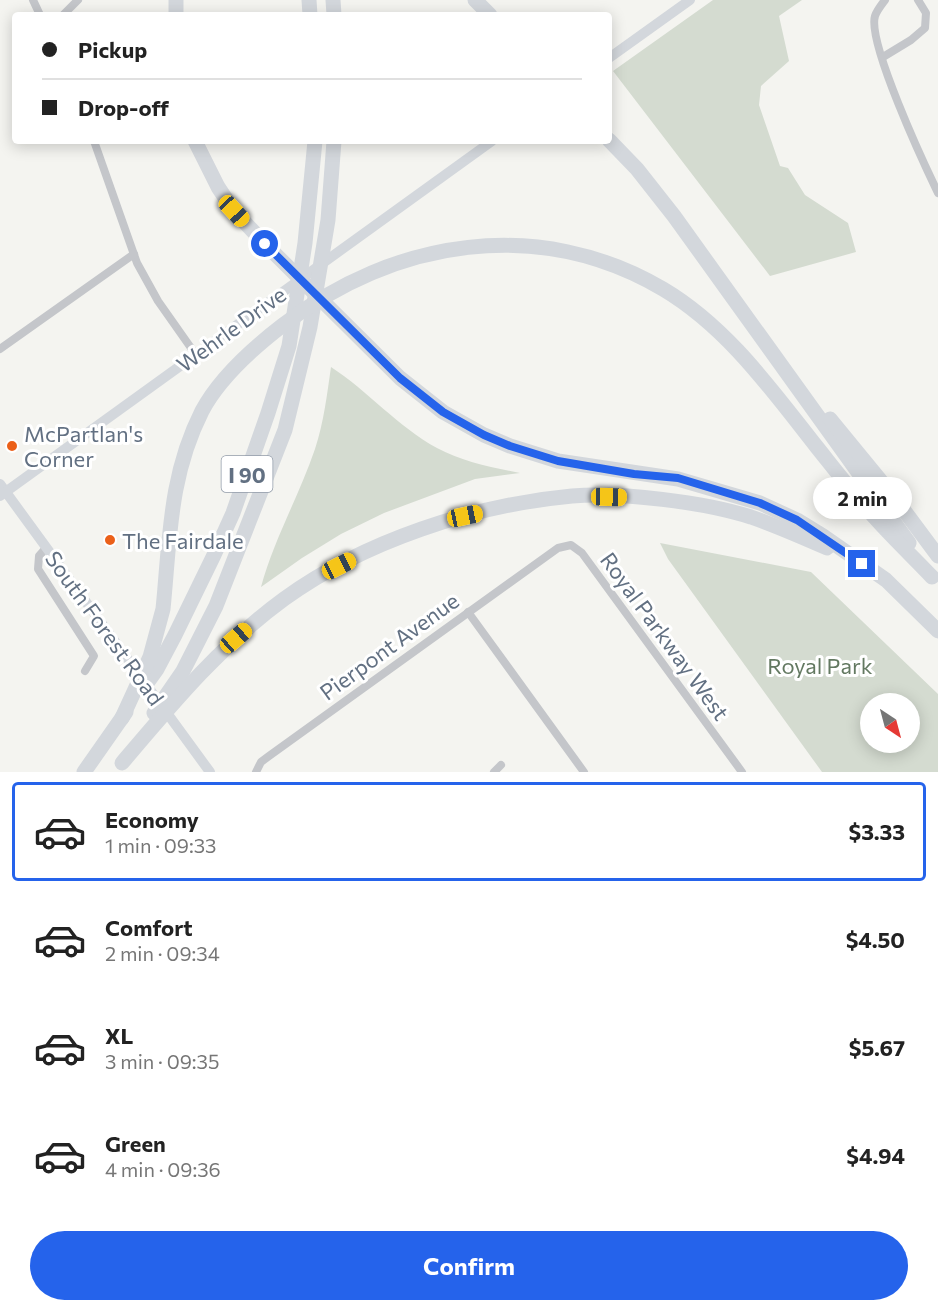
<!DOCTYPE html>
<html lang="en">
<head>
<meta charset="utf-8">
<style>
  :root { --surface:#fff; --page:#f2f2f2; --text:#222; --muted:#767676; --line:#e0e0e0; --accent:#2563eb }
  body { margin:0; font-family:Commissioner,sans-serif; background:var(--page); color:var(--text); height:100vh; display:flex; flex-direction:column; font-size:22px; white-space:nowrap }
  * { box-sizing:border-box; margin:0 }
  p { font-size:20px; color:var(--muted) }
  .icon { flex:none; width:33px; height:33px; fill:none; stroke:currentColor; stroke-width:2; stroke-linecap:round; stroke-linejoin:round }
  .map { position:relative; height:772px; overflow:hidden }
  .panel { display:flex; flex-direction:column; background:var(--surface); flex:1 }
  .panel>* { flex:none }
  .hud { position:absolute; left:12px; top:12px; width:600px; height:132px; border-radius:6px; box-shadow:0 3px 15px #0003; display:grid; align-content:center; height:132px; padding:0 30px; background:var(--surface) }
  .needle { width:39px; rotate:144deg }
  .buttons { position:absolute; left:860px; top:693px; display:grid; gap:12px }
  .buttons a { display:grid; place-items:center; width:60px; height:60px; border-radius:50%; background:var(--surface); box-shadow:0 3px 15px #0003; font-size:30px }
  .end { position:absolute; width:27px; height:27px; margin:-14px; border:8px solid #2563eb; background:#fff; box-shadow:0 0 0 3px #fff }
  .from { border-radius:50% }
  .bubble { position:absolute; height:42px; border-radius:21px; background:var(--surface); box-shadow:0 3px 15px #0003; font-size:20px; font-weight:700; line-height:42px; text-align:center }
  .car { position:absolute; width:18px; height:36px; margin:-18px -9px; border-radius:8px; box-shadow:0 0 4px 2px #0007; background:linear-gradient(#f5c518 24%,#345 0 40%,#f5c518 0 76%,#345 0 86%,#f5c518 0) }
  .hud b { display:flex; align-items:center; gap:21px; height:57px; font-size:22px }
  .hud b+b { border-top:2px solid var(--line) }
  .hud i { width:15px; height:15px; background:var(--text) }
  ul { padding:10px 0 0; list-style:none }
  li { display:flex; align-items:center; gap:18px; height:99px; margin:0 12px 9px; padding:0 18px; border:3px solid transparent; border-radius:6px }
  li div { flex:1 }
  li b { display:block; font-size:22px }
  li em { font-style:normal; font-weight:700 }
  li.on { border-color:var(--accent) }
  li>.icon { width:54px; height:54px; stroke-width:1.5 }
  .cta { display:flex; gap:12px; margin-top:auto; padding:12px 30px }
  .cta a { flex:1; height:69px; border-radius:36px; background:var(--accent); color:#fff; font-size:24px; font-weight:700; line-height:69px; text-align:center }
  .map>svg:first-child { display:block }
  .green { fill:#d4dbd0; fill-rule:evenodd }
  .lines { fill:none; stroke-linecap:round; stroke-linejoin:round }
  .street { stroke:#c4c6ca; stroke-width:8 }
  .secondary { stroke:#d3d7dc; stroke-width:10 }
  .highway { stroke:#d3d7dc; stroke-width:15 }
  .route { stroke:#2563eb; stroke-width:8 }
  .poi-dot { fill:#eb6019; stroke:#fff; stroke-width:2 }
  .labels { text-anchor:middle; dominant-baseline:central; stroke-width:6; stroke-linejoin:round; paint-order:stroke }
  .shield { fill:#fff; stroke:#919ba8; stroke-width:1.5 }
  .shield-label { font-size:21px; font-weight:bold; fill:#627082 }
  .street-label { font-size:22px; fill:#627082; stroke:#fff }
  .poi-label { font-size:22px; fill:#627082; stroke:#fff; text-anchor:start }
  .park-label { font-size:22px; fill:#637961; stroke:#fff }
</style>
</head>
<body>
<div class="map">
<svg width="938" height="772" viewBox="0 0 938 772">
  <rect width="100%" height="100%" fill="#f4f4f0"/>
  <g class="green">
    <polygon points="713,0 802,0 779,16 789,61 761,86 759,105 780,166 788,168 805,195 848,223 856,252 770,276 613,71"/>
    <path d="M331 367C368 391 398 427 437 448 463 462 491 467 520 473L475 479 384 513 341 534 302 558 261 587C274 539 299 496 315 449 324 422 327 394 331 367Z"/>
    <path d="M660 543 811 572 938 694V772H822L668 559ZM870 704H909V742H870Z"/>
  </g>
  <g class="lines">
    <g class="street">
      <polyline points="33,0 40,15"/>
      <path d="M885 0C882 4 877 10 875 16 867 42 924 164 938 193"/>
      <polyline points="63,15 78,0"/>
      <polyline points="883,57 911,40 925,28 926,13 918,0"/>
      <polyline points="94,141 137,263 158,301 196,355"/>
      <polyline points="0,349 134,254"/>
      <polyline points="46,548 39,556 38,569 94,656 85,671"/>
      <polyline points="468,612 584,772"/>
      <polyline points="256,772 261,762 269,756 558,548 571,545 582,553 742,772"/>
      <polyline points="494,772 501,765"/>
    </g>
    <g class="secondary">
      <polyline points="609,58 690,0"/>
      <polyline points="0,484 210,772"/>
      <polyline points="0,496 492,141"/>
    </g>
    <g class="highway">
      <polyline points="309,0 310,15"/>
      <polyline points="333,0 334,15"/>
      <polyline points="475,0 490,15"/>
      <polyline points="176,15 176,0"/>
      <polyline points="609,140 637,169 674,216 909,543"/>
      <polyline points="195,141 218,187 234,211 265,244 400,378 443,412 484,435 510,446 558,461 678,479 760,503 797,520 823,536 886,580 938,631"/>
      <polyline points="830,419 894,497 938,556"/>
      <polyline points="144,687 157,669 175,635 214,555 233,513 268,413 289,346 305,243 315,141"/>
      <polyline points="154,713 183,671 216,606 285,430 310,327 328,220 334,141"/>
      <path d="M122 718 150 657 163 609C170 539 169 476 202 411 220 377 253 348 283 325 394 239 539 216 663 289 727 327 771 389 816 446 836 471 856 497 877 520 895 540 914 558 932 577"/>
      <path d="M122 763C172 704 221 645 284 599 364 541 474 505 572 496 621 492 704 502 751 517 777 526 802 537 827 548"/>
      <polyline points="84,772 126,712"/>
    </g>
  </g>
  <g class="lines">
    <polyline class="route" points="265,244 400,378 443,412 484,435 510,446 558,461 634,474 678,478 760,503 797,520 862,564"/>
  </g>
  <g class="poi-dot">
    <circle cx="12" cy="446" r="6"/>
    <circle cx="110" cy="540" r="6"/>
  </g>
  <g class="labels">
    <rect class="shield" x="221.5" y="456" width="51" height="36" rx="4.5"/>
    <g class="shield-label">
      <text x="247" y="474">I 90</text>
    </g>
    <g class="street-label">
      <text transform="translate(231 329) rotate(-36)">Wehrle Drive</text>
      <text transform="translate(105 628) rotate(54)">South Forest Road</text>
      <text transform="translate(665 636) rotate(54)">Royal Parkway West</text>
      <text transform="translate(389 646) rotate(-36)">Pierpont Avenue</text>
    </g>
    <g class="poi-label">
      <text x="24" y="433">McPartlan's<tspan x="24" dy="25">Corner</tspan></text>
      <text x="122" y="540">The Fairdale</text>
    </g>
    <g class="park-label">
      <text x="820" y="665">Royal Park</text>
    </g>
  </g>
</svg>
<div class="buttons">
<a><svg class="needle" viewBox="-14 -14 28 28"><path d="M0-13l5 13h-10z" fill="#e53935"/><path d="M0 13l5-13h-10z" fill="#767676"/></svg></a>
</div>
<i class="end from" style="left:265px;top:244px"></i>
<i class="end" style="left:862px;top:564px"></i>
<div class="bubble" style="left:813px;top:477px;width:99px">2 min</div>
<i class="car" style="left:234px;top:211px;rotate:137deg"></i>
<i class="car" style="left:609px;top:497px;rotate:91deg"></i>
<i class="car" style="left:465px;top:516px;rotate:78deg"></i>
<i class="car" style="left:339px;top:566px;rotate:63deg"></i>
<i class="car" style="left:236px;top:638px;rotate:49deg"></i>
<div class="hud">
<b><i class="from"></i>Pickup</b>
<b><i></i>Drop-off</b>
</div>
</div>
<section class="panel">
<ul>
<li class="on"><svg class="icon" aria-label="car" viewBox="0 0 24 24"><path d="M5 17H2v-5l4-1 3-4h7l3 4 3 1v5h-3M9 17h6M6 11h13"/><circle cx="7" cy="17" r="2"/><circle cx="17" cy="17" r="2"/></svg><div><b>Economy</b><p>1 min · 09:33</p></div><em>$3.33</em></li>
<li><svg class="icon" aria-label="car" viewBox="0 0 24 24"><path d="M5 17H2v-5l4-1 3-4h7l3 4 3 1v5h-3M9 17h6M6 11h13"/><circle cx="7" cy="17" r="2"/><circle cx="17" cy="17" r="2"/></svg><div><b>Comfort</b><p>2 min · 09:34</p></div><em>$4.50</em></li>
<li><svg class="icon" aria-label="car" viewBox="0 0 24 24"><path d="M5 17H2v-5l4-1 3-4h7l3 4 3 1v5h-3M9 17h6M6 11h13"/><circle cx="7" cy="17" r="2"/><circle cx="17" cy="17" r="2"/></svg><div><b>XL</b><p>3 min · 09:35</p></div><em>$5.67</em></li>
<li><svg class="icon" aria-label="car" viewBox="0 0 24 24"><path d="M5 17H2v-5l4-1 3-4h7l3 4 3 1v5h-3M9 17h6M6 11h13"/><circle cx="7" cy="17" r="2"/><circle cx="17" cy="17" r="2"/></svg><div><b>Green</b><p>4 min · 09:36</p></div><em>$4.94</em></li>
</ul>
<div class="cta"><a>Confirm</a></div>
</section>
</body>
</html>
